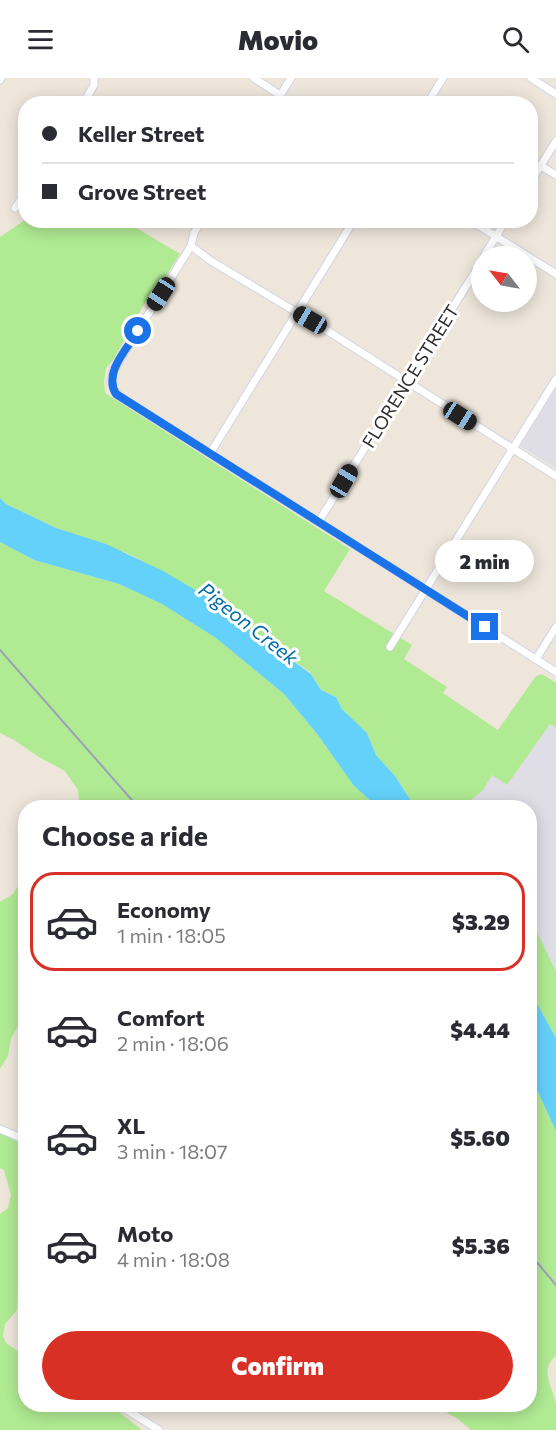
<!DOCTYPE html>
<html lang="en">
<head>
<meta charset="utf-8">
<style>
  :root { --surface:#fff; --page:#f7f7f7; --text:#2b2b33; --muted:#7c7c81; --line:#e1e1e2; --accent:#d93025 }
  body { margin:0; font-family:Commissioner,sans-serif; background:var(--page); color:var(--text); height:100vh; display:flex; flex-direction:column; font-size:22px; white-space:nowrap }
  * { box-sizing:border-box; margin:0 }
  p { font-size:20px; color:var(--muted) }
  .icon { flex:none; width:33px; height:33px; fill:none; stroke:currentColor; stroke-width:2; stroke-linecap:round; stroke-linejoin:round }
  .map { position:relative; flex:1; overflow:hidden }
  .drawer { position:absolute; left:18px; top:722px; width:519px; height:612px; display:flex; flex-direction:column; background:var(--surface); border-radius:24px; box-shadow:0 3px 15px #0003 }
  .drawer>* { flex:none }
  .top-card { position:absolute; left:18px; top:18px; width:520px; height:132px; border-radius:24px; box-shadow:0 3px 15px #0003; display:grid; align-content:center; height:132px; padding:0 24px; background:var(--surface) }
  .needle { width:39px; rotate:301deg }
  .fabs { position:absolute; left:471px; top:168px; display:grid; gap:12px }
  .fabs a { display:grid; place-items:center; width:66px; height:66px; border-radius:50%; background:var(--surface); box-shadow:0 3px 15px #0003; font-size:30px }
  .end { position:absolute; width:27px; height:27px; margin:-14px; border:8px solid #1a73e8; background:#fff; box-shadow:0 0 0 3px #fff }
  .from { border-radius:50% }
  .bubble { position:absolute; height:42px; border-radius:21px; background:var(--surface); box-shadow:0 3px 15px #0003; font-size:20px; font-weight:800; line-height:42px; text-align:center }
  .car { position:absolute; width:18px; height:36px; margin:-18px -9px; border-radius:8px; box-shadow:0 0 4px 2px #0007; background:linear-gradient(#222 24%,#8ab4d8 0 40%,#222 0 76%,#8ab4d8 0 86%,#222 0) }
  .top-card b { display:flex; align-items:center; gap:21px; height:57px; font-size:22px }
  .top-card b+b { border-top:2px solid var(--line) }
  .top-card i { width:15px; height:15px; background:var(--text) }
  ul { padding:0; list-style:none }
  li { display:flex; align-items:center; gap:18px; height:99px; margin:0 12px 9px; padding:0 12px; border:3px solid transparent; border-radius:24px }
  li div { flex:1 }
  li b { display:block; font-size:22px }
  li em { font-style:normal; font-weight:800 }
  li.selected { border-color:var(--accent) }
  li>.icon { width:54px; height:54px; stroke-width:1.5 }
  h2 { padding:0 24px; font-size:27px; line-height:72px }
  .cta { display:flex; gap:12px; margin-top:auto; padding:12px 24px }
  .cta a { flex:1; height:69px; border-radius:36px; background:var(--accent); color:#fff; font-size:24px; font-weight:800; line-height:69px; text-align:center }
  header { display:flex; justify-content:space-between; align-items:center; height:78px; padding:0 24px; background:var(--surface); font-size:27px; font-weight:800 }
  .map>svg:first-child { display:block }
  .industrial { fill:#dfdde6 }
  .green { fill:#b0ea92 }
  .water { fill:#64d1fa }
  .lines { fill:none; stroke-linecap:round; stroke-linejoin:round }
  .minor-casing { stroke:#d0d4e5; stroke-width:9 }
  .minor { stroke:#fff; stroke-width:7 }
  .rail { stroke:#9da1b7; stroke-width:2 }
  .route { stroke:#1a73e8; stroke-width:8 }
  .labels { text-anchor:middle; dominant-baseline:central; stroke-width:6; stroke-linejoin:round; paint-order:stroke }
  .street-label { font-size:18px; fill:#2b2b2b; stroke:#fff }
  .water-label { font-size:20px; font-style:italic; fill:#006ea9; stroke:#fff }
</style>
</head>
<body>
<header><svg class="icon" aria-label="menu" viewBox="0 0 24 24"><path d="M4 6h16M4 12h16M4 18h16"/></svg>Movio<svg class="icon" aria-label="search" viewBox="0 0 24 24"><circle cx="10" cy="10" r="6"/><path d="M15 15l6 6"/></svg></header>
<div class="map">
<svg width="556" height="1352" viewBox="0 0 556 1352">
  <rect width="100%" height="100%" fill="#eee6db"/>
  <g class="industrial">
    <polygon points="556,310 556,390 520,368"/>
    <polygon points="550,646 556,650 556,893 530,840 530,729 463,729 483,712 492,697 507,707"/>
  </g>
  <g class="green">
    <polygon points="25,142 39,143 47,147 50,143 125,143 180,176 158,210 144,226 114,281 106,290 104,303 105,315 350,471 324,513 412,567 404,581 447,609 443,615 498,652 536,598 542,596 556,605 556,650 550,646 507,707 492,697 483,712 463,729 415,729 395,698 376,677 367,655 342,631 336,619 321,612 311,595 223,533 214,523 129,476 56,450 6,426 0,420 0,159"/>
    <polygon points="0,464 34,482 119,506 162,526 216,560 284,616 318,657 354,708 373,725 373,729 75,729 79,724 78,712 65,693 39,679 14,662 0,655"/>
    <polygon points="25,797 26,841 23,849 25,856 25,884 20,895 25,910 25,937 11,960 8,978 0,991 0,824 13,816"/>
    <polygon points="530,840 556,893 556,960 530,913"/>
    <path d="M530 997 556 1053V1278C538 1292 554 1310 556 1328 556 1335 556 1344 556 1352H471L458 1341 431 1326 473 1328 530 1326Z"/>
    <polygon points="0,1054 25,1068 25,1146 20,1161 23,1183 18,1204 17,1232 5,1246 3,1258 6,1265 25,1278 26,1326 106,1326 111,1328 142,1352 0,1352 0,1136 8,1130 11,1117 4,1092 0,1090"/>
  </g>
  <g class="water">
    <polygon points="0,420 6,426 56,450 106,466 163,493 214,523 224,533 311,596 321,612 336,619 342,631 367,655 376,677 395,698 415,729 373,729 373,725 354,708 318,657 284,616 216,560 162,526 119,506 34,482 0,464"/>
    <polygon points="530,913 556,960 556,1053 530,997"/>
  </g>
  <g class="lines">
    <defs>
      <g id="minor">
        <polyline points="254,0 280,17"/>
        <polyline points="531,0 556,16"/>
        <polyline points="0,2 1,0"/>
        <polyline points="83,26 94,7 94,0"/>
        <polyline points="275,26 291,0"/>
        <polyline points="427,26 443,0"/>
        <polyline points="541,88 556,97"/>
        <polyline points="531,103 556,63"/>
        <polyline points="15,130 26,114"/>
        <polyline points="202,142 194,155 191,168 114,291 111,304 116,316 556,594"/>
        <polyline points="470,142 556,196"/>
        <polyline points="191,168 211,183 323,250 556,398"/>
        <polyline points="484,178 506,142"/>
        <polyline points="211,374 354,142"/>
        <polyline points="319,443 482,183"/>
        <polyline points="390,569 556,301"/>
        <polyline points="536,581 556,549"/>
        <polyline points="0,1051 26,1062"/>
        <polyline points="117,1326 159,1352"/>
      </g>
    </defs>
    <use href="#minor" class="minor-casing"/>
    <use href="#minor" class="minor"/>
    <g class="rail">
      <polyline points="0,572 138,729"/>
      <polyline points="530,1176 556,1207"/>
    </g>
  </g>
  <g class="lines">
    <path class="route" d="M138 253C127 271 103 295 116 316L485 549"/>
  </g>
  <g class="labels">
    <g class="street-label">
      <text transform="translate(410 298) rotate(-58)">FLORENCE STREET</text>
    </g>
    <g class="water-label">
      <text transform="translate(249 545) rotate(38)">Pigeon Creek</text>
    </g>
  </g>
</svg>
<div class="fabs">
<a><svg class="needle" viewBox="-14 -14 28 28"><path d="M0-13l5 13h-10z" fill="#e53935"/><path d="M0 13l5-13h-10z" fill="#7c7c81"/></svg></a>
</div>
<i class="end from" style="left:138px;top:253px"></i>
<i class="end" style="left:485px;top:549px"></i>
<div class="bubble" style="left:435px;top:462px;width:99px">2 min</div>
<i class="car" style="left:161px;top:216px;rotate:213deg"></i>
<i class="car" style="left:310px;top:242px;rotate:300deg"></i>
<i class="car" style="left:460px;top:338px;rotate:122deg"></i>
<i class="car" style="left:344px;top:403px;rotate:31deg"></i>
<div class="top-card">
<b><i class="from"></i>Keller Street</b>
<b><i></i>Grove Street</b>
</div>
<section class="drawer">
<h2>Choose a ride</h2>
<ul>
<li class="selected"><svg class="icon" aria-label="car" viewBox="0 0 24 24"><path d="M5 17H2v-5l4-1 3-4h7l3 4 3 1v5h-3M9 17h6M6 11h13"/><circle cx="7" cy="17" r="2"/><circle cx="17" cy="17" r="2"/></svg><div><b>Economy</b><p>1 min · 18:05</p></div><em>$3.29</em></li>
<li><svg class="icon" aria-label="car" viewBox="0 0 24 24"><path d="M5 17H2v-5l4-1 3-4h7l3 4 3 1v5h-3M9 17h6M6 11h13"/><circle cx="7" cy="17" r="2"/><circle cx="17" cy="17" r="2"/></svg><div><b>Comfort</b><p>2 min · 18:06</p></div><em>$4.44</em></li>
<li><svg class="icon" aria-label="car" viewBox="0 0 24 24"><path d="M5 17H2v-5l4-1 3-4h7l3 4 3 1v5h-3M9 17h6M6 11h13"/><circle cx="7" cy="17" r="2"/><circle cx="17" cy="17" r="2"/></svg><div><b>XL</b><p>3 min · 18:07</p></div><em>$5.60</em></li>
<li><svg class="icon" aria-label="car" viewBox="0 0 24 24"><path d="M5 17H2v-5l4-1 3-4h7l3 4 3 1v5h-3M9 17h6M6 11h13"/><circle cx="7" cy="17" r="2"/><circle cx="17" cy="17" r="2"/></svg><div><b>Moto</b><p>4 min · 18:08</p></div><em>$5.36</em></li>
</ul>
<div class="cta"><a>Confirm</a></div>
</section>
</div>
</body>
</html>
